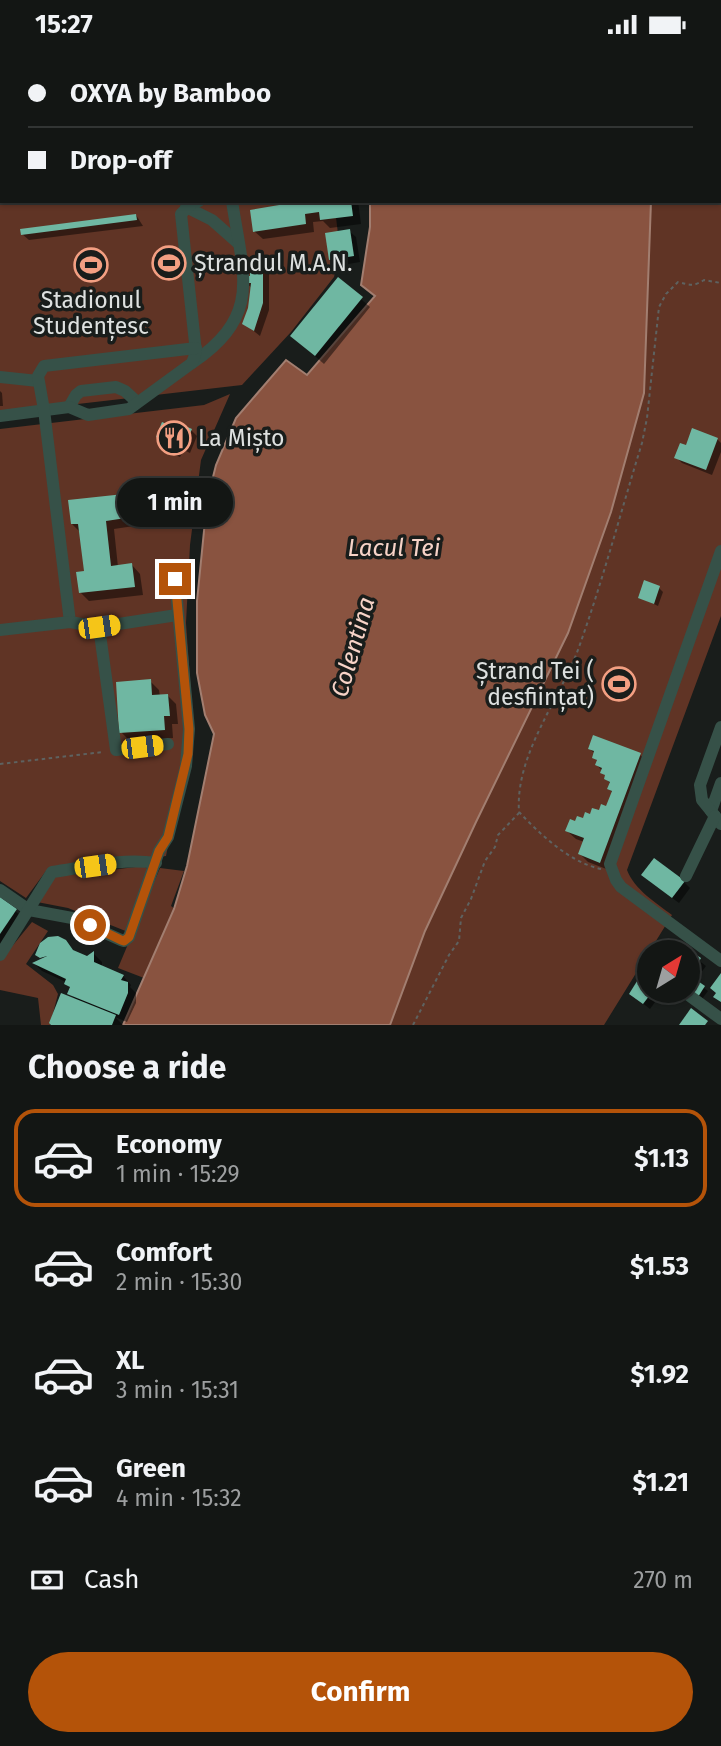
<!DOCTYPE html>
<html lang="en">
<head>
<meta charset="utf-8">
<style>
  :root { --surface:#131614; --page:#1c1f1d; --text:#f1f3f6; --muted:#9d9fa0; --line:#323534; --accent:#b45309 }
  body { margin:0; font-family:"Fira Sans",sans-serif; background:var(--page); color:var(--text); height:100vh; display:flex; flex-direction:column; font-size:26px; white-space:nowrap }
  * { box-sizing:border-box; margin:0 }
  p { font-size:23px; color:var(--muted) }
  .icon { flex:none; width:38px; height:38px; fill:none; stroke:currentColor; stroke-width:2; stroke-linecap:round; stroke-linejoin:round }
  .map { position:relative; height:976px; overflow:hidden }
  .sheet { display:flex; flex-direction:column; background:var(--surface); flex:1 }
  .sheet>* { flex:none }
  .guide { position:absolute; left:0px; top:0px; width:721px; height:154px; box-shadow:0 2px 5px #0004,0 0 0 2px var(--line); display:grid; align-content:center; height:154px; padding:0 28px; background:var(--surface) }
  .needle { width:46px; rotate:37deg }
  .tools { position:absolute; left:637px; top:891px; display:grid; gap:14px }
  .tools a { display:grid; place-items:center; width:63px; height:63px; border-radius:50%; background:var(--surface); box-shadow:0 2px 5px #0004,0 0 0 2px var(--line); font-size:35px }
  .end { position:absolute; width:32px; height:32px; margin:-16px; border:9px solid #b45309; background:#fff; box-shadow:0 0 0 4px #fff }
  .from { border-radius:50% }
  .bubble { position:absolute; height:49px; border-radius:24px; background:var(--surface); box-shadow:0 2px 5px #0004,0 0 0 2px var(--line); font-size:23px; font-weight:700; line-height:49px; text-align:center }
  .car { position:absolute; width:21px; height:42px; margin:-21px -10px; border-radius:9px; box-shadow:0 0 5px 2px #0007; background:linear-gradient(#f5c518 24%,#345 0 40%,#f5c518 0 76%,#345 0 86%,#f5c518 0) }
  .guide b { display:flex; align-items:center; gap:24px; height:66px; font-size:26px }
  .guide b+b { border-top:2px solid var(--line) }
  .guide i { width:18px; height:18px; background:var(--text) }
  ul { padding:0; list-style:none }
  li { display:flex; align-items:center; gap:21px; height:98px; margin:0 14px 10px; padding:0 14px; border:4px solid transparent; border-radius:21px }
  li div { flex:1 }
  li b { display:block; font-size:26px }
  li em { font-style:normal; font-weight:700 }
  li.current { border-color:var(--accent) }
  li>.icon { width:63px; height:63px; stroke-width:1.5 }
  h2 { padding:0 28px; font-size:32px; line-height:84px }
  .pay { display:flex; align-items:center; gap:18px; height:77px; padding:0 28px; font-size:26px }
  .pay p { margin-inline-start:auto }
  .button { display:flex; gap:14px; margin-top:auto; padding:14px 28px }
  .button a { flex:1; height:80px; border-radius:42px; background:var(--accent); color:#fff; font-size:28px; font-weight:700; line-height:80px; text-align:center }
  .status { display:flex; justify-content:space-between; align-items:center; height:49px; padding:0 35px; background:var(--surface); direction:ltr }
  .status svg { height:19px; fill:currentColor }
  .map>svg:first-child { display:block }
  .green { fill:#603425 }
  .water { fill:#895340; stroke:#a27e70; stroke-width:2 }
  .shadow { fill:#0007 }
  .building { fill:#6fb7a2 }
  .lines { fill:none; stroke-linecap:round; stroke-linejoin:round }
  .path { stroke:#5e6260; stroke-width:2; stroke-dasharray:3.5 3.5; stroke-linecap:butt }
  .minor { stroke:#365148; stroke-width:12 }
  .route { stroke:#b45309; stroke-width:9 }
  .labels { text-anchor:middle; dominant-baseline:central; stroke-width:7; stroke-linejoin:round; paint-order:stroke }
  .poi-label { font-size:23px; fill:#dee1e0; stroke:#191d1b; text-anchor:start }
  .water-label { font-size:24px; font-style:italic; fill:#f7d3c7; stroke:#191d1b }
</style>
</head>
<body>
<div class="status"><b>15:27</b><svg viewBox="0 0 49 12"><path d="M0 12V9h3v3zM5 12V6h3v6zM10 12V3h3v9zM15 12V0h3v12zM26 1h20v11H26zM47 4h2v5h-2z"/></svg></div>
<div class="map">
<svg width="721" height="976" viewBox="0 0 721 976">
  <rect width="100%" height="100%" fill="#191d1b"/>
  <g class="green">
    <path d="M644 0H721V567L627 821C635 841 655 853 672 866L604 976H390L425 882 476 773 568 584 611 463 644 344 651 152H719V2Z"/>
    <polygon points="0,69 2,69 2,152 334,152 340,201 334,228 291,283 242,336 0,364"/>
    <polygon points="230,345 201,411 190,496 186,574 193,672 166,807 46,822 26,849 0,832 0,380 204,356"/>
    <polygon points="144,817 150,822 128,883 68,859 37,853 51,828"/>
    <polygon points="160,819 184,822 171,857 176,861 144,929 118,919"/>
    <polygon points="32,873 48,882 26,915 53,936 58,945 50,976 41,976 38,949 0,941 0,912"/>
  </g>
  <g class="water">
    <polygon points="283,0 644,0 645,2 284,2"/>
    <polygon points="370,152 651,152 644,344 611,463 568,584 476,773 425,882 390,976 123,976 174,860 187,817 214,685 205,666 197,624 197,552 207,452 216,416 236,369 286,311 307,326 375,247 361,236 370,178"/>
  </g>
  <g class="shadow">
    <polygon points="111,0 138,0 138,2"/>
    <polygon points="51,152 78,152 78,153 54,156"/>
    <polygon points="305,152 358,152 361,175 330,179 323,172 313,173 314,183 263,190 254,182"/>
    <polygon points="136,166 143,177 29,191 22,185"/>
    <polygon points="349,182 356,188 360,213 337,217 331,211"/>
    <polygon points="262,211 269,217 269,261 260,287 244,274 249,259 252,239 246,234 252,229"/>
    <polygon points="338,230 370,258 324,315 292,287"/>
    <polygon points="0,342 2,344 3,357 0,357"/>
    <polygon points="191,381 197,387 190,404 184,401 180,408 170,404 158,387 176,382"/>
    <polygon points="717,390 721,394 721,403 712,426 682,414 676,408 687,398"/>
    <polygon points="123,447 131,455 134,477 114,480 118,518 132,516 140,525 143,546 89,552 80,543 86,524 81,484 72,475"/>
    <polygon points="659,539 663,543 658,557 640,548"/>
    <polygon points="150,632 159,641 160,648 168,647 176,655 178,675 172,675 173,689 130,692 121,683"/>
    <polygon points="594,688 640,706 649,714 609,821 588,813 580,805 584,793 576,790 567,782 576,774 607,759 613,744 609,740 611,735 606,730 607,728 597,716 598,713 594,708 595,705 590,700"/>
    <polygon points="649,832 684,833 690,839 679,854"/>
    <polygon points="0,850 25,870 0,905"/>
    <polygon points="688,903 706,917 695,932 708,942 702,950 694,944 693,936 688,932"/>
    <polygon points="75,904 87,909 94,905 102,913 102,918 123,927 131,936 130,938 136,944 136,954 127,973 115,968 123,976 53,976 77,952 69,944 71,940 66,933 42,922 35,915 43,911 40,908"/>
    <polygon points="644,923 649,927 649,942 663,942 650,960 631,945"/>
  </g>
  <g class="building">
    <polygon points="303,152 351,152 353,167 320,171 319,163 305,165 306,175 253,183 250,161"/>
    <polygon points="136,165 137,171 21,186 20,180"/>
    <polygon points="350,180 354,207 329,211 325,184"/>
    <polygon points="263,209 263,254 254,282 242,275 248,259 250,243 251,234 245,234 244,227 250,227 250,210"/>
    <polygon points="338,228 363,248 315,307 290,287"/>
    <polygon points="162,373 176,379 178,374 192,380 184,399 177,396 174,403 161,398 164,391 156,388"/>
    <polygon points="692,379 718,389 706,421 674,409 680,394 686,396"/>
    <polygon points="124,445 126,469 106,472 111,517 132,514 135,538 79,544 76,523 84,522 78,475 71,475 68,451"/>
    <polygon points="644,531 660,537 654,555 638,549"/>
    <polygon points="151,630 152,646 168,645 170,667 164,667 165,681 119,684 116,633"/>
    <polygon points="593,686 641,704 600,814 578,805 584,789 565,782 570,770 575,772 577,767 583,769 585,763 590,765 592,759 599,761 601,755 606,757 612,742 607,740 610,733 604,730 605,726 600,724 602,719 595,716 597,711 592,709 594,702 588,700"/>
    <polygon points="654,809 685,832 672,849 641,826"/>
    <polygon points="0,848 17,860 0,885"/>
    <polygon points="58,887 66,891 73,901 87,907 94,902 94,913 124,926 121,931 128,933 128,944 119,966 67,945 70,938 64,935 66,930 32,914 47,907 40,909 35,906 40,894 48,888"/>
    <polygon points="682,897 701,909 693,924 691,922 688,927 688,903 678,903"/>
    <polygon points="644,921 649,924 649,942 653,942 643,955 629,945"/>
    <polygon points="721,924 721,953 713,948 716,944 710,939"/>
    <polygon points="695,930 705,937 698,948 688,941"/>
    <polygon points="61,944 116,966 112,976 51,976 49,974"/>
    <polygon points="691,959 708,972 705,976 679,976"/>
  </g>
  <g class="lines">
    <g class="path">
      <polyline points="0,715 103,703"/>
      <path d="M601 820C569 813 541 786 519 763 515 705 560 651 579 598 603 531 621 462 642 394L647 369 659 258 666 245 678 233C690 236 693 238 704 231L721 234"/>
      <polyline points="413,976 449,906 459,892 461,869 471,850 485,812 495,798 498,786 519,764"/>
    </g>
    <g class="minor">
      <polyline points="32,2 40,0"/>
      <polyline points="0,8 2,8"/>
      <polyline points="0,66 2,66"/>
      <polyline points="186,158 212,171 238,194"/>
      <path d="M192 314C263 266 243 226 232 152"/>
      <polyline points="0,328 38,332"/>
      <polyline points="69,358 76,346 81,342 116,338 125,342 137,353"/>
      <polyline points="0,367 69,358 88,366 129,360 192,314 196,303 181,165 193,153 199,152"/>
      <polyline points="721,502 610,815 616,831 621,838 721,912"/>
      <polyline points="70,573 44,361 38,327 44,317 196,299"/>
      <polyline points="99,578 116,701 168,695"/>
      <polyline points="0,581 70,573 99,578 177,566"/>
      <polyline points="721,734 711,762 721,775"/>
      <polyline points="711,762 702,751 700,736 721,678"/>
      <polyline points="686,827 715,767"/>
      <polyline points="0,841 29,861 72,869 121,891 124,892 129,888 159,802 168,788 186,717 189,680 175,530"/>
      <path d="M0 906 52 823C86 818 122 809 156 814"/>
      <polyline points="683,942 721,970"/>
    </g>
  </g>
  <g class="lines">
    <polyline class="route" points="90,876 121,891 124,892 129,888 159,802 168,788 188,705 189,680 175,530"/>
  </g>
  <defs>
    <symbol id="stadium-ring" viewBox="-11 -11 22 22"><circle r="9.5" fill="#191d1b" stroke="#f39f82" stroke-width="1.5"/><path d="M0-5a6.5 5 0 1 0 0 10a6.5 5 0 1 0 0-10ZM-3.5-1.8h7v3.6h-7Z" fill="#f39f82"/></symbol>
    <symbol id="restaurant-ring" viewBox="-11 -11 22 22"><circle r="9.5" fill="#191d1b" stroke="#f39f82" stroke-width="1.5"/><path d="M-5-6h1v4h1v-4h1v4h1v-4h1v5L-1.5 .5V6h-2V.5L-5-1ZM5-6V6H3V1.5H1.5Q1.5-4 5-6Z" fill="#f39f82"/></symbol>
  </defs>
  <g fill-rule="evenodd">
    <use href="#stadium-ring" x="150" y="195" width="38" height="38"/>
    <use href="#stadium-ring" x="72" y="197" width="38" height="38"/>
    <use href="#restaurant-ring" x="155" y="370" width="38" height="38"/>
    <use href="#stadium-ring" x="600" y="616" width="38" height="38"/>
  </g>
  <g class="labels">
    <g class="poi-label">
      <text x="194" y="214">Ștrandul M.A.N.</text>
      <text x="91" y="251" text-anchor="middle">Stadionul<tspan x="91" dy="26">Studențesc</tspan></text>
      <text x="198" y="389">La Mișto</text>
      <text x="594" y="622" text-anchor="end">Ștrand Tei (<tspan x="594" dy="26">desființat)</tspan></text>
    </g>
    <g class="water-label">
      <text x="394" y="499">Lacul Tei</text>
      <text transform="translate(353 598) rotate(-74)">Colentina</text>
    </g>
  </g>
</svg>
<div class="tools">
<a><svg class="needle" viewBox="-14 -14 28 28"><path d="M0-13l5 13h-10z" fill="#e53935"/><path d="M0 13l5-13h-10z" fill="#9d9fa0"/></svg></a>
</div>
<i class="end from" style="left:90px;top:876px"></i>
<i class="end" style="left:175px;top:530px"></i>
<div class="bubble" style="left:117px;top:429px;width:116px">1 min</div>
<i class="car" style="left:99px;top:578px;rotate:82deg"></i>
<i class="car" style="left:142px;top:698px;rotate:83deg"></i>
<i class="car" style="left:95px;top:817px;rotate:82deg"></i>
<div class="guide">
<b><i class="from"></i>OXYA by Bamboo</b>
<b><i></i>Drop-off</b>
</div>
</div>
<section class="sheet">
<h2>Choose a ride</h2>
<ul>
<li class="current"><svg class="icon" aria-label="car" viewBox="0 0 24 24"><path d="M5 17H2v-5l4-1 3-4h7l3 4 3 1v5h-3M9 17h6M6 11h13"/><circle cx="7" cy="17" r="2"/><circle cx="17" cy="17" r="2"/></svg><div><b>Economy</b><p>1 min · 15:29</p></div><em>$1.13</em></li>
<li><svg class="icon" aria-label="car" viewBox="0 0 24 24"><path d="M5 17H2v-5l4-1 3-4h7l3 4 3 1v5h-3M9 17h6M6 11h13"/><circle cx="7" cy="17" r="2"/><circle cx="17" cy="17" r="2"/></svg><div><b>Comfort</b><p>2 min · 15:30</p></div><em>$1.53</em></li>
<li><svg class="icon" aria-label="car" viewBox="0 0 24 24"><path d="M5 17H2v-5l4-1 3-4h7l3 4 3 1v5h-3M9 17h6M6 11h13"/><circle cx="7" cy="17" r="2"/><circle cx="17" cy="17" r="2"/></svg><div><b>XL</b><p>3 min · 15:31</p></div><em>$1.92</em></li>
<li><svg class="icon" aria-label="car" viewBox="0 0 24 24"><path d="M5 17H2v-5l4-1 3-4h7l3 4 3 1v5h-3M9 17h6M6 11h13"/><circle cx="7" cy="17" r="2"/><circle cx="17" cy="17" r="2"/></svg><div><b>Green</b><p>4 min · 15:32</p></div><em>$1.21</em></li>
</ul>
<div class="pay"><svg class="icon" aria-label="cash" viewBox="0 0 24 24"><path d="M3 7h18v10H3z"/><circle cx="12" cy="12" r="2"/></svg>Cash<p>270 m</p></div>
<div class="button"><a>Confirm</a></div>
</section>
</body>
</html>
